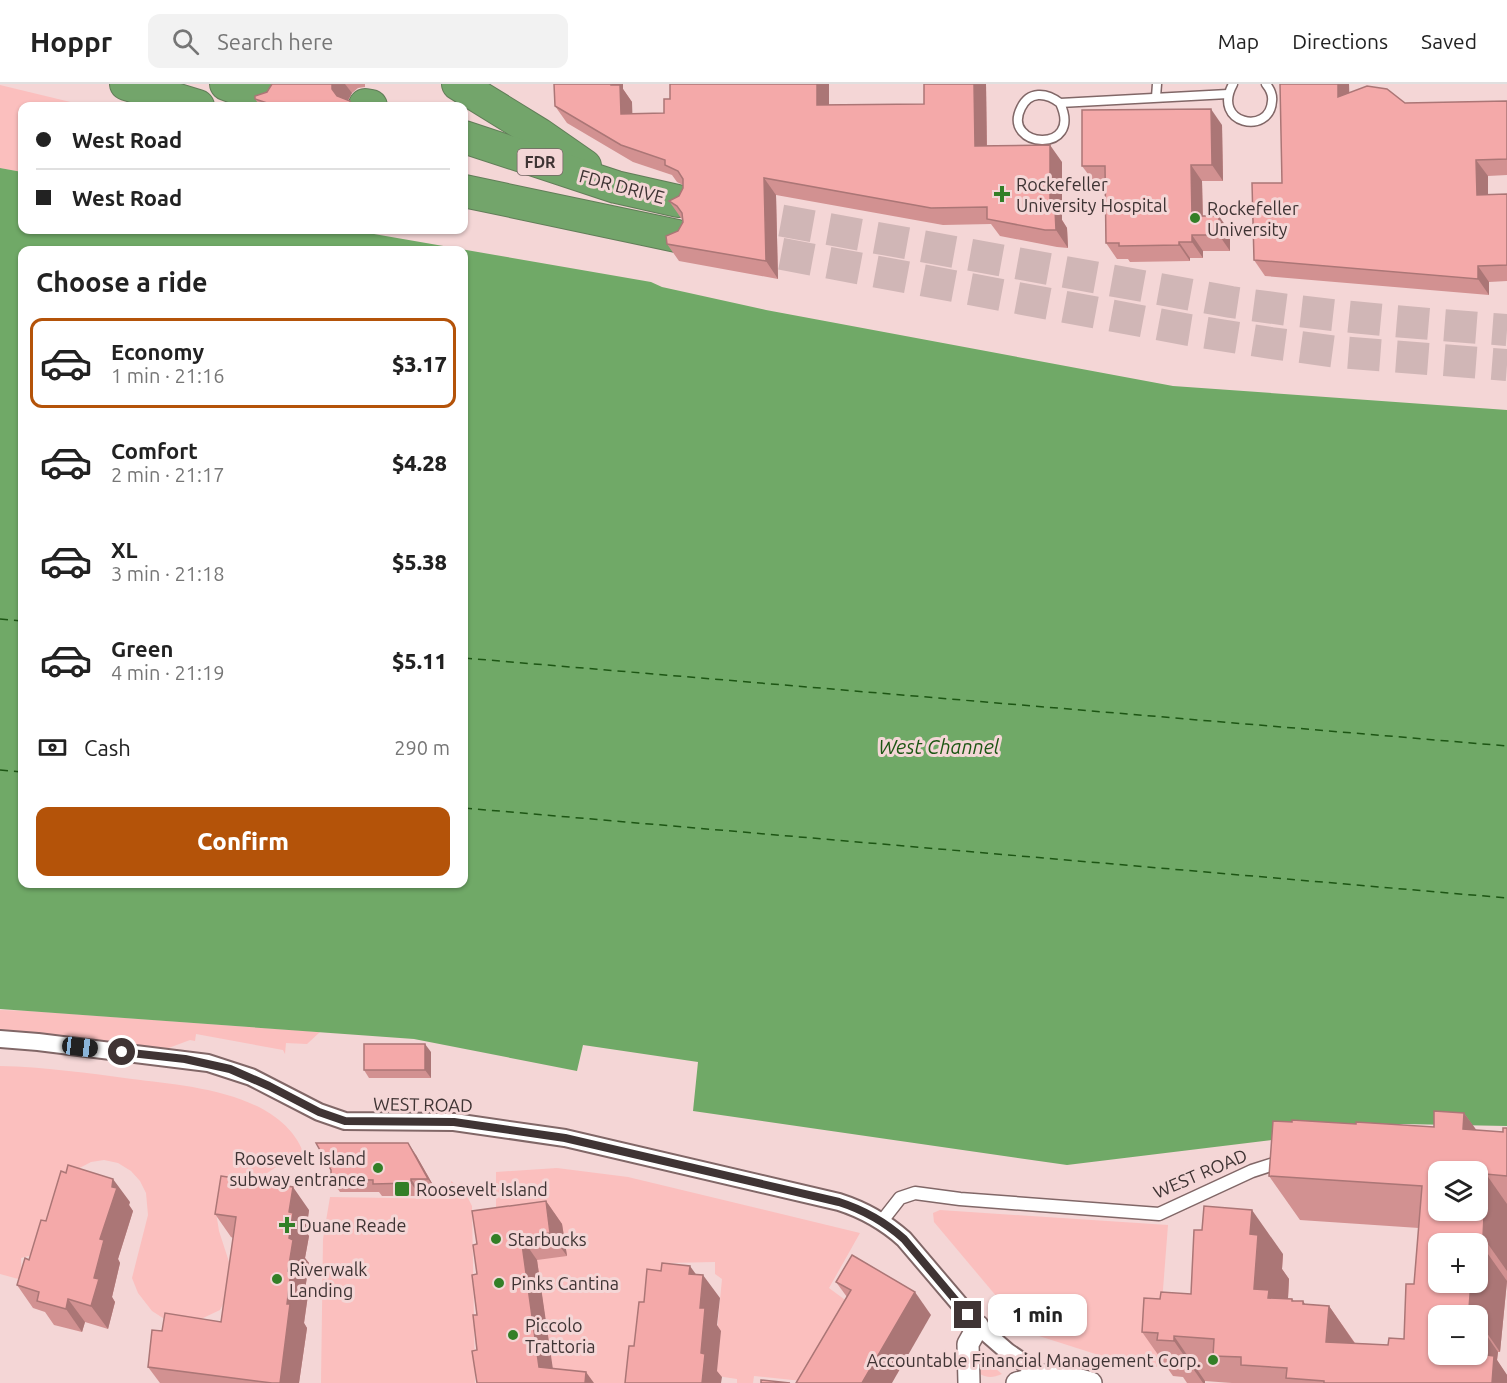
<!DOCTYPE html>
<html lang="en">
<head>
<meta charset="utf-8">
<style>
  :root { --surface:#fff; --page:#f2f2f2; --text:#222; --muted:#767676; --line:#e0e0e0; --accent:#b45309 }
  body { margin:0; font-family:Ubuntu,sans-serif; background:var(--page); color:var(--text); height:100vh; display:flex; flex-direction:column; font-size:22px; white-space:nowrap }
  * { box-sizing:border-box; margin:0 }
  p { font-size:20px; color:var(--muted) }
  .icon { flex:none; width:33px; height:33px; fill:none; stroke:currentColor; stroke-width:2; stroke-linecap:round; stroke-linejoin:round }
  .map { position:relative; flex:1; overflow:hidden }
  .side { position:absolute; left:18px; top:162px; width:450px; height:642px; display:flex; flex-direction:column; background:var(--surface); border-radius:12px; box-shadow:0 2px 4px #0004 }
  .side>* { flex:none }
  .top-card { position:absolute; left:18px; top:18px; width:450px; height:132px; border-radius:12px; box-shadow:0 2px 4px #0004; display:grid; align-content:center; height:132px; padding:0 18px; background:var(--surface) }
  .controls { position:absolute; left:1428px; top:1077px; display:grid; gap:12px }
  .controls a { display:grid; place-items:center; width:60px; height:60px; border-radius:12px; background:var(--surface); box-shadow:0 2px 4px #0004; font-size:30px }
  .end { position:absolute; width:27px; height:27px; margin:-14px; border:8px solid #3f3434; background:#fff; box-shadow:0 0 0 3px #fff }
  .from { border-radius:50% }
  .bubble { position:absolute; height:42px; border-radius:12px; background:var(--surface); box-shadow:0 2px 4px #0004; font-size:20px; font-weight:800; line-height:42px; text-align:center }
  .car { position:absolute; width:18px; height:36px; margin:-18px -9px; border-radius:8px; box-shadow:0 0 4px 2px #0007; background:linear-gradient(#222 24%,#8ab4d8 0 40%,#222 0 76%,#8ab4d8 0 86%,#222 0) }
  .top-card b { display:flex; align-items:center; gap:21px; height:57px; font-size:22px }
  .top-card b+b { border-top:2px solid var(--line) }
  .top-card i { width:15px; height:15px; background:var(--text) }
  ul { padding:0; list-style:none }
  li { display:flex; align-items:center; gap:18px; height:90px; margin:0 12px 9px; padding:0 6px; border:3px solid transparent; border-radius:12px }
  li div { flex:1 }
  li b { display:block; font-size:22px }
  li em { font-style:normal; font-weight:800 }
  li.selected { border-color:var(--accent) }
  li>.icon { width:54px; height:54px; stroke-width:1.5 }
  h2 { padding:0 18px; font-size:27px; line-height:72px }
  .pay { display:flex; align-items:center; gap:15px; height:66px; padding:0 18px; font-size:22px }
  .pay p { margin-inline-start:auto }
  .button { display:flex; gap:12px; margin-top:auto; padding:12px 18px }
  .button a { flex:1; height:69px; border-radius:12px; background:var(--accent); color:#fff; font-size:24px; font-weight:800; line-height:69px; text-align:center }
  header { display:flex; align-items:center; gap:36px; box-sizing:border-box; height:84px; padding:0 30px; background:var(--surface); border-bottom:2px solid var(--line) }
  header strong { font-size:28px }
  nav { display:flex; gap:33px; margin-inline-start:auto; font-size:21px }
  .search { width:420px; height:54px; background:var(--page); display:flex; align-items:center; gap:15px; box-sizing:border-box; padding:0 21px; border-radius:12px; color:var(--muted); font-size:22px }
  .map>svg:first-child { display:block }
  .green { fill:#fbbfbe }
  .water { fill:#70a967; fill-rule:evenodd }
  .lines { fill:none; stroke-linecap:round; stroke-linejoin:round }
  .ferry { stroke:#1d5614; stroke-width:1.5; stroke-dasharray:8 6; stroke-linecap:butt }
  .motorway-tunnel { stroke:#d0b6b6; stroke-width:32; stroke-dasharray:32 16; stroke-linecap:butt }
  .service-casing { stroke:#816767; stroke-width:11 }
  .pedestrian-casing { stroke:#816767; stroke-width:15 }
  .minor-casing { stroke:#816767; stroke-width:20 }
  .tertiary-casing { stroke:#816767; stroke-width:24 }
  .motorway-casing { stroke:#617d58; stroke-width:34 }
  .service { stroke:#fff; stroke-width:8 }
  .pedestrian { stroke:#fff; stroke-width:12 }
  .minor { stroke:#fff; stroke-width:16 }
  .tertiary { stroke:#fff; stroke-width:21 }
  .motorway { stroke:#73a56b; stroke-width:32 }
  .wall { fill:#d29191; fill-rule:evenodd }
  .shaded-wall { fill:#ab7676 }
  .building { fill:#f4a9a9; stroke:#ab7676; stroke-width:1.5; fill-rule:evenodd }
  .route { stroke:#3f3434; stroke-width:8 }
  .poi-dot { fill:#337f27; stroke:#f4d6d6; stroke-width:2 }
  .labels { text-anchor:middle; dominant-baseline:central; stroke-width:6; stroke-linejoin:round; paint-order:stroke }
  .shield { fill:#f4d6d6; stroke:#756565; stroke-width:1.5 }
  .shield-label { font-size:16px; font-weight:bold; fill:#3f3434 }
  .poi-label { font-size:18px; fill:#3f3434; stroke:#f4d6d6; text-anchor:start }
  .street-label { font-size:18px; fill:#3f3434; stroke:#f4d6d6 }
  .water-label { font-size:20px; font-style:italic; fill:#1d5614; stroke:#f4d6d6 }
</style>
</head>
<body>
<header>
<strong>Hoppr</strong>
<div class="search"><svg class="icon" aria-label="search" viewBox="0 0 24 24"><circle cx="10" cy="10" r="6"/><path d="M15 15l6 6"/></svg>Search here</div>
<nav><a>Map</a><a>Directions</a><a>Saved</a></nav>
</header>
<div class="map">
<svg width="1507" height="1299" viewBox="0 0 1507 1299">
  <rect width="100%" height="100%" fill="#f4d6d6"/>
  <g class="green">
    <polygon points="0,1 87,22 22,22 22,88 0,84"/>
    <polygon points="0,926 29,927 320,948 307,960 286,959 285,970 283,966 196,950 195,957 190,956 166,965 48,951 0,948"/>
    <path d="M0 982C44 983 88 989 132 995 188 1002 284 1008 305 1073L278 1082 264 1091 245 1095 230 1103 216 1128 219 1147 231 1184 227 1213 220 1226 203 1234 185 1238 166 1236 152 1227 138 1209 132 1194 148 1131 146 1109 140 1097 131 1087 118 1079 104 1076 91 1078 74 1087 41 1160 29 1172 21 1174 22 1196 0 1190Z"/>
    <polygon points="557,1084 628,1093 860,1149 829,1204 852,1221 821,1299 754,1292 753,1299 737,1299 737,1295 717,1292 717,1247 722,1195 715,1190 715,1178 667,1179 663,1209 644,1299 555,1299 496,1125 496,1088"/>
    <polygon points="451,1097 465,1108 472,1122 475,1299 321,1299 323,1155 330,1113 450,1115"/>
    <polygon points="940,1126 1168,1141 1157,1283 1130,1281 1039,1252 1018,1238 934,1138 933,1129"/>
    <path d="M976 1268 1002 1290C992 1294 987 1294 978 1289Z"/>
  </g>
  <path class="water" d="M0 84 22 88V146H351L651 198 662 203 766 226 1173 302 1507 326V1042L1403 1040 1067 1081 693 1027 698 978 583 961 577 987 414 955 0 925ZM22 166H464V800H22Z"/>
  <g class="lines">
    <g class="ferry">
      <polyline points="0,535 22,537"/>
      <polyline points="464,574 1507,662"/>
      <polyline points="0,686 22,688"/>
      <polyline points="464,724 1507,814"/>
    </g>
    <g class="motorway-tunnel">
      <path d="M734 128 1231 218C1323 232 1414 239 1507 246"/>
      <polyline points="734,161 1189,246 1271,259 1338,268 1507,281"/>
    </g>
    <defs>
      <g id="service">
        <path d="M1233 0C1211 40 1270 52 1272 17 1273 10 1270 5 1266 0"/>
        <polyline points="1156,13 1157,0"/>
        <path d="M1060 19C1084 71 1001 64 1021 24 1029 7 1046 8 1060 19L1228 10"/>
      </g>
      <polyline id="pedestrian" points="882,1137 900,1114 915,1109 960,1115 1159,1130 1252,1087 1283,1077"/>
      <path id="minor" d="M0 955 38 958 208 979 251 993 319 1028 345 1037 454 1038 565 1054 839 1118C864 1126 885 1138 904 1155L978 1242 1008 1268 1042 1291"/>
      <g id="tertiary">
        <polyline points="969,1299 968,1260 978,1242"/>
        <polyline points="1017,1299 1054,1289 1091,1299"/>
      </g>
      <g id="motorway">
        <polyline points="126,0 198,22"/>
        <polyline points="226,0 271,17"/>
        <polyline points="458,0 539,50 585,82"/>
        <polyline points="365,21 371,22"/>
        <polyline points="464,53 616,103 678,117"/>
        <polyline points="464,107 677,152"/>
      </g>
    </defs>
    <use href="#service" class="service-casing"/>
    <use href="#pedestrian" class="pedestrian-casing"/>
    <use href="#minor" class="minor-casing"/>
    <use href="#tertiary" class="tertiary-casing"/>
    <use href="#motorway" class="motorway-casing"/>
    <use href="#service" class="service"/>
    <use href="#pedestrian" class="pedestrian"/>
    <use href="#minor" class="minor"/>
    <use href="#tertiary" class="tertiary"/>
    <use href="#motorway" class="motorway"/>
  </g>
  <g class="wall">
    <polygon points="272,0 365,0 365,3 358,4 352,9 348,16 354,22 260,22 255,15 267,8"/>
    <polygon points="670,0 829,0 829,21 924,20 924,0 986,0 987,62 1062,78 1062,136 1067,144 1068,164 1057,163 1000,152 991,140 943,141 776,111 778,195 679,177 667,160 678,147 683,138 682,135 681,134 669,117 679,112 683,104 683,101 677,98 672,91 633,78 567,39 555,22 623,5 632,18 632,30 664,29 670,15"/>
    <polygon points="1280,0 1349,0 1349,9 1405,19 1507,17 1507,91 1488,92 1488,110 1507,110 1507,197 1489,198 1489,211 1265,192 1254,176 1282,99"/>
    <polygon points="1222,41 1223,97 1202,97 1203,132 1230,148 1230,167 1203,167 1203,174 1190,174 1190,177 1130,178 1128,175 1117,175 1106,159 1105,98 1094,98 1082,82"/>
    <polygon points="431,968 431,994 369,994 364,986"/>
    <path d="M1464 1029 1476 1046 1503 1048 1507 1044V1197L1500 1268H1498L1497 1276 1507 1291V1299H1232L1205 1297V1299H1187L1183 1293 1173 1292 1142 1248 1160 1215 1191 1210 1283 1170 1282 1185 1289 1195 1288 1215H1292L1294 1217 1305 1221 1329 1222 1355 1259 1388 1261 1404 1255 1414 1200 1419 1144 1300 1136 1269 1092 1292 1038 1434 1043ZM1438 1232H1478V1270Z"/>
    <polygon points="416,1071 437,1108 420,1108 420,1112 382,1112 379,1108 340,1108 331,1095"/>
    <polygon points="546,1117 562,1140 567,1172 537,1176 552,1284 594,1299 477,1266 477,1160"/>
    <polygon points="130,1118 129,1121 133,1127 118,1175 120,1179 112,1213 115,1218 108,1245 85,1238 82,1248 54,1241 45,1228 33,1224 17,1201 29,1176 46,1137"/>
    <polygon points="309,1126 306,1148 309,1152 305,1174 309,1179 305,1206 308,1211 304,1239 307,1244 299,1299 160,1299 148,1283 162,1247 221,1238 233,1154 231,1153 215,1130"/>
    <polygon points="836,1198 931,1231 847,1213"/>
  </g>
  <g class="shaded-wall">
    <polygon points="332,0 345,0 352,9 345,22 332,5"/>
    <polygon points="611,0 623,0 623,5 632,18 633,47 621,30"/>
    <polygon points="817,0 829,0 829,39 817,21"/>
    <polygon points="974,0 986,0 987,79 975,62"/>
    <polygon points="1338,0 1349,0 1350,29 1338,13"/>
    <polygon points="1211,25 1222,41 1223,97 1212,81"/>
    <polygon points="1050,61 1062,78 1062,136 1067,144 1068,164 1056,146 1050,127"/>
    <polygon points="1476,76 1488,92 1488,127 1477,111"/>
    <polygon points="1191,81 1202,97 1203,148 1192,132"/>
    <polygon points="764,94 776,111 778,195 766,177"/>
    <polygon points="1219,132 1230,148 1230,167 1219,151"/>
    <polygon points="1192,151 1203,167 1203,174 1192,158"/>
    <polygon points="1179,158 1190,174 1190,177 1179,161"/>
    <polygon points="1478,182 1489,198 1489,211 1478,195"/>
    <polygon points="425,960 431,968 431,994 425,986"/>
    <polygon points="1464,1029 1496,1073 1463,1045"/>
    <polygon points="408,1059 416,1071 437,1108 428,1095"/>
    <polygon points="1486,1090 1507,1120 1507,1187 1483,1153"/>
    <polygon points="113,1095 130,1118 129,1121 133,1127 118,1175 120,1179 112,1213 115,1218 108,1245 91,1222 100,1155"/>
    <polygon points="411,1095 420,1108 420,1112 411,1099"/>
    <polygon points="293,1103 309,1126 306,1148 309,1152 305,1174 309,1179 305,1206 308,1211 304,1239 307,1244 299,1299 280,1299 287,1220 289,1128"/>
    <polygon points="546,1117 562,1140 567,1172 550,1149"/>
    <polygon points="1252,1126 1283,1170 1282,1185 1289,1195 1287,1232 1254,1205 1250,1150"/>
    <polygon points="521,1153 537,1176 555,1299 539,1283"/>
    <polygon points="1476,1153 1507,1197 1500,1268 1478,1236 1478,1232 1474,1232 1469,1224 1471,1198 1478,1198 1478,1160 1475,1160"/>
    <polygon points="690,1182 703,1200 703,1191 720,1214 717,1241 721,1247 717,1287 722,1293 721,1299 702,1299 701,1269 700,1224 689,1190"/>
    <polygon points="915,1208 931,1231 892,1299 862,1299"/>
    <polygon points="68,1215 85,1238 82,1248 66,1225"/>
    <polygon points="1303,1217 1327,1252 1329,1222 1360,1267 1326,1258 1303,1220"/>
    <polygon points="1467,1224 1472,1232 1466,1232"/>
    <polygon points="1478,1239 1498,1268 1497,1276 1507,1291 1507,1299 1484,1299 1478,1270"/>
    <polygon points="1174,1252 1205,1297 1205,1299 1203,1299 1174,1257"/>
    <polygon points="586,1288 594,1299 585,1299"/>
  </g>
  <g class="building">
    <polygon points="272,0 332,0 332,5 337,12 350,17 350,22 276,22 255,15 255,12 267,8"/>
    <polygon points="554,0 611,0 611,1 620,1 621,30 664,29 664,15 670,15 670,0 817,0 817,21 924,20 924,0 974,0 975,62 1050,61 1050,127 1055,126 1056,146 1045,146 987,135 987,123 931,124 764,94 766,177 667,160 666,152 678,147 683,138 682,129 677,122 669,117 679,112 683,104 683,95 678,87 665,81 665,76 621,61 555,22"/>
    <polygon points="1280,0 1338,0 1338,13 1367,2 1387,5 1405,19 1507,17 1507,75 1476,76 1477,111 1507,110 1507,181 1478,182 1478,195 1254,176 1252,99 1282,99"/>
    <polygon points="1211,25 1212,81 1191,81 1192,132 1219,132 1219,151 1192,151 1192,158 1179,158 1179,161 1119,162 1119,159 1106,159 1105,82 1082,82 1082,26"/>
    <rect x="364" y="960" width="61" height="26"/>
    <path d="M1434 1027 1464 1029 1463 1045 1503 1048V1044H1507V1092L1486 1090 1483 1153H1476L1475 1160H1438V1198H1471L1469 1224H1467L1466 1232H1438V1270H1478L1494 1272 1492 1299H1324V1297L1286 1294 1287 1284 1241 1281V1273L1213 1272 1214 1255 1174 1252V1257L1157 1256 1158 1249 1142 1248 1144 1214 1160 1215 1161 1208 1191 1210 1194 1146H1202L1204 1122 1252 1126 1250 1150 1258 1151 1254 1205 1269 1206 1268 1214 1292 1215V1217H1303V1220L1329 1222 1326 1258 1388 1261 1389 1254 1404 1255 1406 1200H1414L1422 1102 1269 1092 1273 1037 1292 1038V1036L1356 1040V1038L1434 1043ZM1438 1088H1478V1126H1438Z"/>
    <polygon points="316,1059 408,1059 428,1095 411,1095 411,1099 373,1100 373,1096 331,1095 331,1086"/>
    <polygon points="68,1081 113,1095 112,1103 117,1104 100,1155 104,1156 94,1194 99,1195 91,1222 68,1215 66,1225 37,1217 39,1208 17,1201 25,1174 29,1176 41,1136 46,1137 61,1087 66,1089"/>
    <polygon points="221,1092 293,1103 289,1128 293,1129 289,1154 293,1156 288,1187 291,1187 287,1220 290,1220 280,1299 272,1299 148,1283 152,1246 162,1247 165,1229 221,1238 236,1133 215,1130"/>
    <polygon points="546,1117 550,1149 521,1153 539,1283 586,1288 585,1299 477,1299 472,1267 477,1266 473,1231 477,1231 472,1191 477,1190 473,1161 477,1160 472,1127"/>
    <polygon points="852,1171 915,1208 862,1299 796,1299 851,1206 836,1198"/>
    <polygon points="662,1179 690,1182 689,1190 703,1191 700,1224 705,1224 701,1269 705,1270 702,1299 625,1299 629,1262 634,1262 639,1218 644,1218 647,1185 661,1187"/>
    <polygon points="761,1296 790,1299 761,1299"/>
  </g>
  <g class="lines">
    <path class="route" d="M122 968 185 975 230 985 269 1002 319 1028 345 1037 454 1038 565 1054 839 1118C864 1126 885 1138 904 1155L968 1231"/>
  </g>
  <g class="poi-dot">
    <path d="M999 101h6v6h6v6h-6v6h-6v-6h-6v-6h6z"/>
    <circle cx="1195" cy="134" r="6"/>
    <circle cx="378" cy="1084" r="6"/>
    <rect x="394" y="1097" width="16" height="16" rx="3"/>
    <path d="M284 1132h6v6h6v6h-6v6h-6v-6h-6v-6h6z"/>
    <circle cx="496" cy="1155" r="6"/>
    <circle cx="277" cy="1195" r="6"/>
    <circle cx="499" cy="1199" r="6"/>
    <circle cx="513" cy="1251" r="6"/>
    <circle cx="1213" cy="1276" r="6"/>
  </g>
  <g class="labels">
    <rect class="shield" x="517.5" y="65" width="45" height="26" rx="4.5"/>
    <g class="shield-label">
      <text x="540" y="78">FDR</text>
    </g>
    <g class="poi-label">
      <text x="1016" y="100">Rockefeller<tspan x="1016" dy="21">University Hospital</tspan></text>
      <text x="1207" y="124">Rockefeller<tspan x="1207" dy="21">University</tspan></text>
      <text x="366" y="1074" text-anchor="end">Roosevelt Island<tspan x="366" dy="21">subway entrance</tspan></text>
      <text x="416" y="1105">Roosevelt Island</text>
      <text x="299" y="1141">Duane Reade</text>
      <text x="508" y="1155">Starbucks</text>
      <text x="289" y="1185">Riverwalk<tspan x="289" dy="21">Landing</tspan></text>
      <text x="511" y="1199">Pinks Cantina</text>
      <text x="525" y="1241">Piccolo<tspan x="525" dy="21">Trattoria</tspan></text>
      <text x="1201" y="1276" text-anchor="end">Accountable Financial Management Corp.</text>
    </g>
    <g class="street-label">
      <text transform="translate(622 102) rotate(15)">FDR DRIVE</text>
      <text transform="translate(423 1020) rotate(1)">WEST ROAD</text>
      <text transform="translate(1200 1089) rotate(-23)">WEST ROAD</text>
    </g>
    <g class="water-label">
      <text x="939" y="662">West Channel</text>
    </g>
  </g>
</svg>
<div class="controls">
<a><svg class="icon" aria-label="layers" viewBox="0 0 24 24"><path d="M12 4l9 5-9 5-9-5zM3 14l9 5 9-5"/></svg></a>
<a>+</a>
<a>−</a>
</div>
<i class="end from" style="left:122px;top:968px"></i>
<i class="end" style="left:968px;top:1231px"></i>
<div class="bubble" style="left:988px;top:1210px;width:99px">1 min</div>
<i class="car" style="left:80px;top:963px;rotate:97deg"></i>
<div class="top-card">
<b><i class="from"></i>West Road</b>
<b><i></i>West Road</b>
</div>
<section class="side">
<h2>Choose a ride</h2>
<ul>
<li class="selected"><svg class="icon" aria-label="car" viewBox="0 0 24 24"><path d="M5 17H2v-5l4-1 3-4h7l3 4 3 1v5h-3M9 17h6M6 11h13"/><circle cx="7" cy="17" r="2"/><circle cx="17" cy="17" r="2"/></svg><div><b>Economy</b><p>1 min · 21:16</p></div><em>$3.17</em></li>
<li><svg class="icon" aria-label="car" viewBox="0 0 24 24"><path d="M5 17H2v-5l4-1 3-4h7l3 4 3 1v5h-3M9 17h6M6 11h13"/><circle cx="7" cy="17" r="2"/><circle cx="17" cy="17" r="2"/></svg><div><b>Comfort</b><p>2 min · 21:17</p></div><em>$4.28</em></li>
<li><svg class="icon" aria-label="car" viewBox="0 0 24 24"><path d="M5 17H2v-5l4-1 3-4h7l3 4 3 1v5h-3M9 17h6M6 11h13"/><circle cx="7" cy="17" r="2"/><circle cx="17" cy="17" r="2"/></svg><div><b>XL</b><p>3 min · 21:18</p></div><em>$5.38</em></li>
<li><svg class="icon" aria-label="car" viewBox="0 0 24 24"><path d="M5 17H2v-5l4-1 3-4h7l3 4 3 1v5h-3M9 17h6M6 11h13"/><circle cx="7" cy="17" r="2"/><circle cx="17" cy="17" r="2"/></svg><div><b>Green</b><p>4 min · 21:19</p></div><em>$5.11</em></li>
</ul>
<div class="pay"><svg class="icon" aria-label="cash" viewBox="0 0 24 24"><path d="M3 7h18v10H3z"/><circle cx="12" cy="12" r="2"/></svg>Cash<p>290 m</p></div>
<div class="button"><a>Confirm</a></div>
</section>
</div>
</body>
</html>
